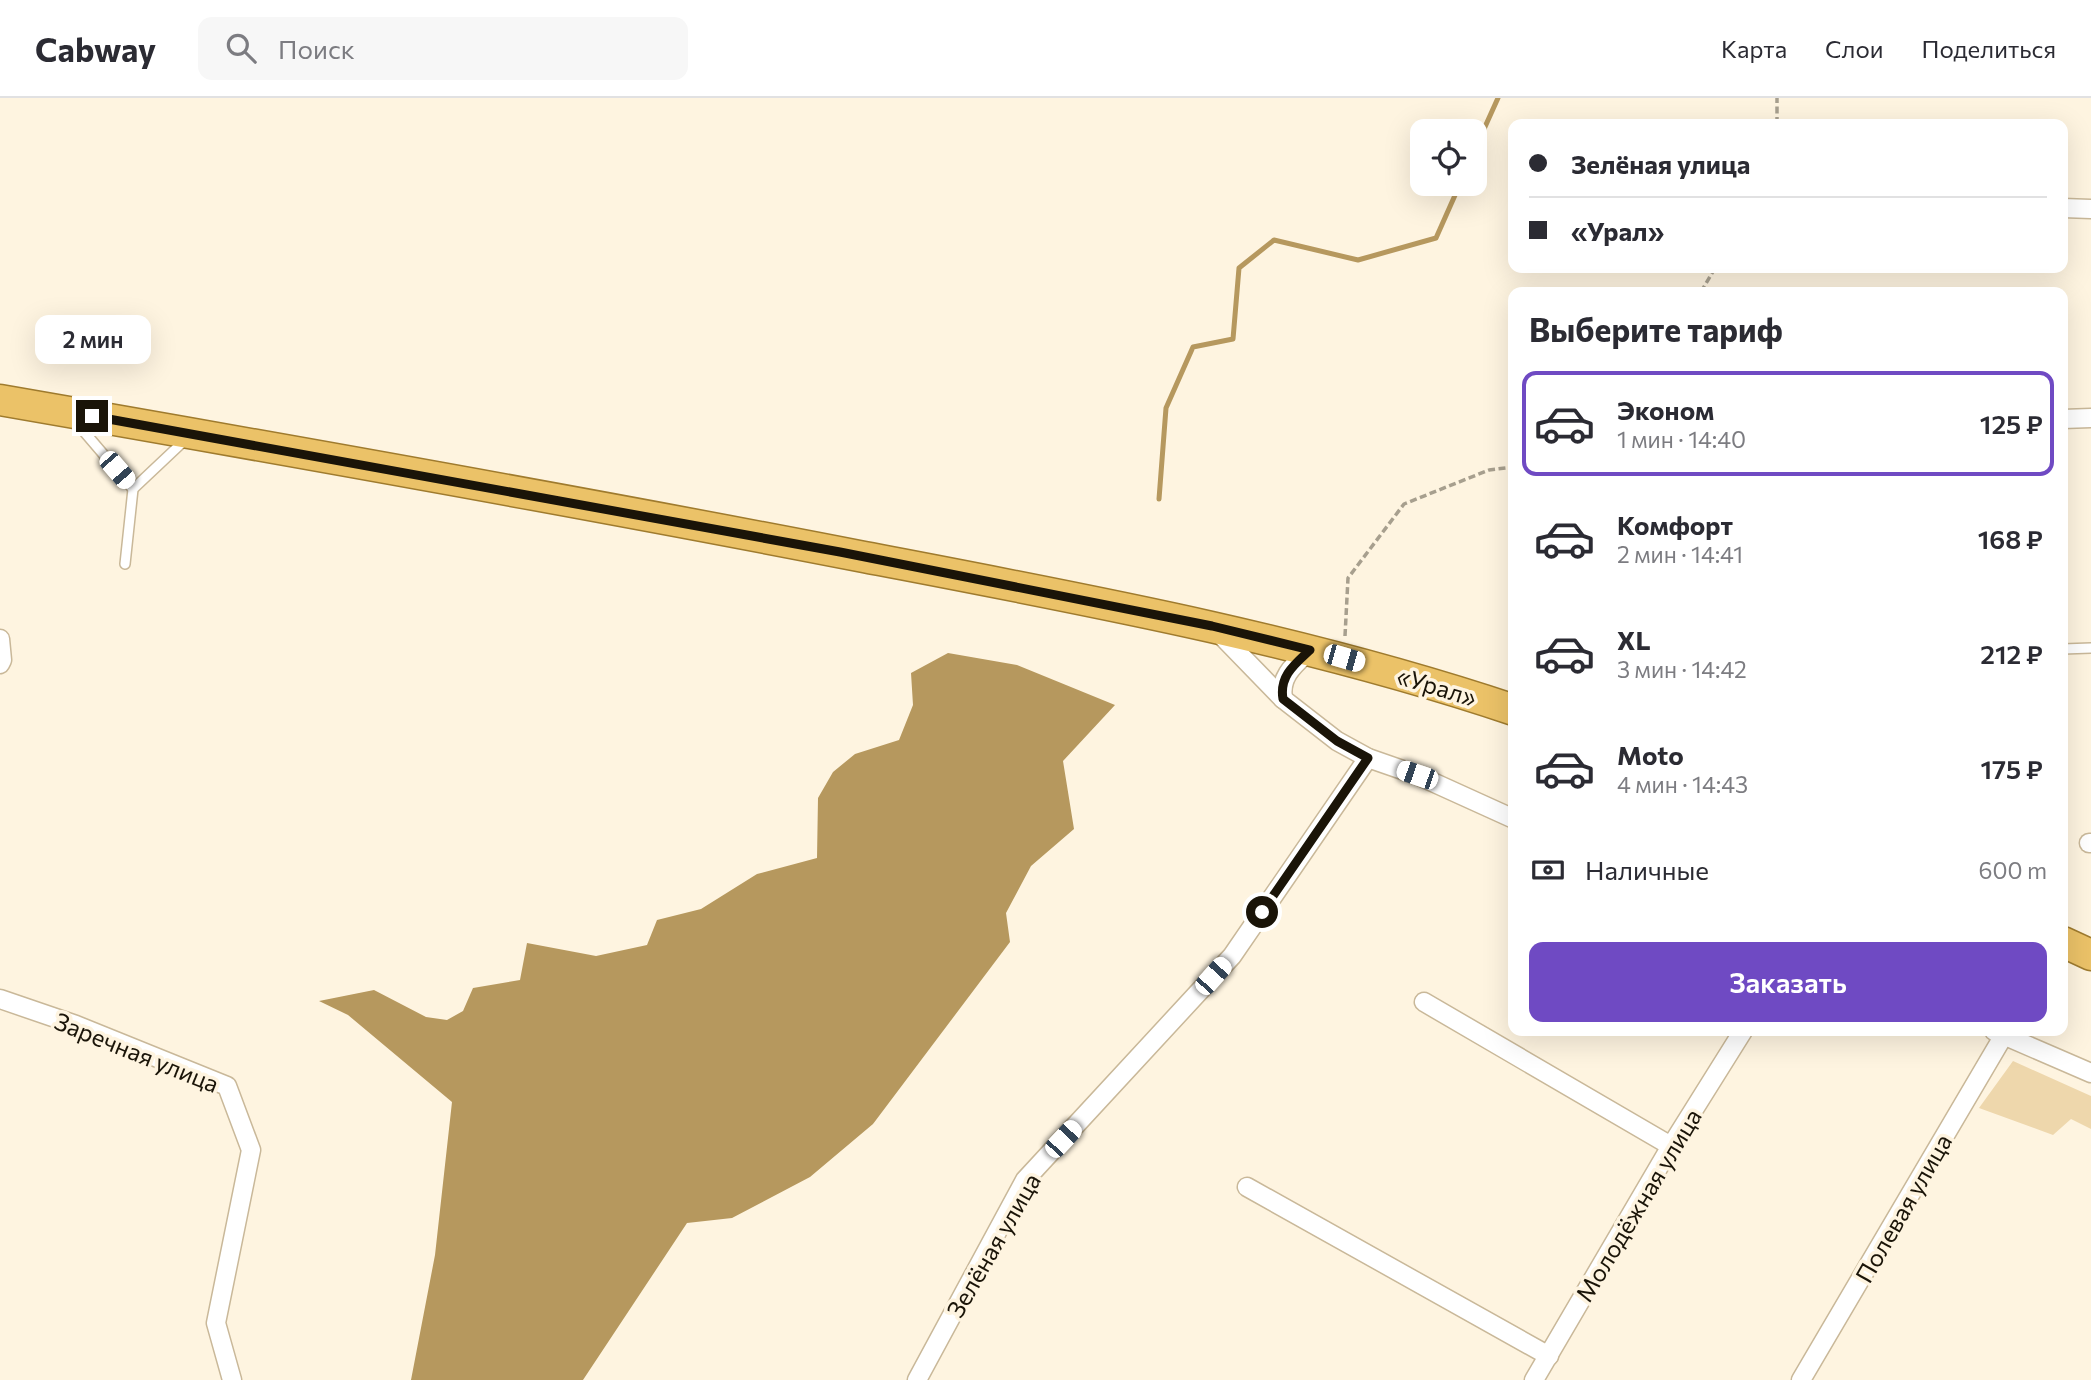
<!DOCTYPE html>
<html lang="ru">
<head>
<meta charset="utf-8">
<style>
  :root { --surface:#fff; --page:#f7f7f7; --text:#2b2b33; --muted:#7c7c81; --line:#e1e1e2; --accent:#6f4ac3 }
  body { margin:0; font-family:Commissioner,sans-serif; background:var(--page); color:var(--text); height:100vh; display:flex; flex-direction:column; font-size:26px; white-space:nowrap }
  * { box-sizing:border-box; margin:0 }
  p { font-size:23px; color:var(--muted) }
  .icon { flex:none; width:38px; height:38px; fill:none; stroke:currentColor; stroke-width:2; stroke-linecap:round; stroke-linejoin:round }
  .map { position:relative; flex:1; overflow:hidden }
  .details { position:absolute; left:1508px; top:189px; width:560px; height:749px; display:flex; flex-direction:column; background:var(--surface); border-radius:14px; box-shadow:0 7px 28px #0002 }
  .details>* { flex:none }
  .banner { position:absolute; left:1508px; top:21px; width:560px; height:154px; border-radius:14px; box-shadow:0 7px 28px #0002; display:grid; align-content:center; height:154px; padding:0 21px; background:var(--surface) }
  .controls { position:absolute; left:1410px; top:21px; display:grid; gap:14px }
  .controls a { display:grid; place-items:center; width:77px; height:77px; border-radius:14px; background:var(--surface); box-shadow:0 7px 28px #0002; font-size:35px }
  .end { position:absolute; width:32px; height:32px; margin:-16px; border:9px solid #1a1408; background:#fff; box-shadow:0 0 0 4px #fff }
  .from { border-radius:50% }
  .bubble { position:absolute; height:49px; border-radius:14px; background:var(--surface); box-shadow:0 7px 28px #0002; font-size:23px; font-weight:600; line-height:49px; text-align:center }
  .car { position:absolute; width:21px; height:42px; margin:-21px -10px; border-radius:9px; box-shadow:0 0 5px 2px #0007; background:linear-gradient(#fff 24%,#345 0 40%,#fff 0 76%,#345 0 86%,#fff 0) }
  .banner b { display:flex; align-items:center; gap:24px; height:66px; font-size:26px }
  .banner b+b { border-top:2px solid var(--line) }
  .banner i { width:18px; height:18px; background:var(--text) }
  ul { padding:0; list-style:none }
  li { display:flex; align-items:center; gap:21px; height:105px; margin:0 14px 10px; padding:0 7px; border:4px solid transparent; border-radius:14px }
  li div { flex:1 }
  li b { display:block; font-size:26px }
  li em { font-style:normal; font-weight:600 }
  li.active { border-color:var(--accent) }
  li>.icon { width:63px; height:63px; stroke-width:1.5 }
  h2 { padding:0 21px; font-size:32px; line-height:84px }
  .pay { display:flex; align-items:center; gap:18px; height:77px; padding:0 21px; font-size:26px }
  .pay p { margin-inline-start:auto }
  .cta { display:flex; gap:14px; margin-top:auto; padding:14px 21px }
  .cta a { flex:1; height:80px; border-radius:14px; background:var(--accent); color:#fff; font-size:28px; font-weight:600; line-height:80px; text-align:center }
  header { display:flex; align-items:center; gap:42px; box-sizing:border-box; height:98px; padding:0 35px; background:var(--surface); border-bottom:2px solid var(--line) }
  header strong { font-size:33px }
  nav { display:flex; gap:38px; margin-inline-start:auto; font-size:24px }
  .search { width:490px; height:63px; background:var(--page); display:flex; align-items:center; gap:18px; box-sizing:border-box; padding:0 24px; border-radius:14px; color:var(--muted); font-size:26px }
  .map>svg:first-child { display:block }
  .green { fill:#eed7ac }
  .water { fill:#b6985e }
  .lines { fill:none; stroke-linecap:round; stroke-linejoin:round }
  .stream { stroke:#b6985e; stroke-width:5 }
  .service-casing { stroke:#c9b899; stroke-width:12 }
  .minor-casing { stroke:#c9b899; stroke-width:21 }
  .trunk-casing { stroke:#9f7b2e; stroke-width:33 }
  .path { stroke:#a79f8e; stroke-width:3.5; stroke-dasharray:7 3.5; stroke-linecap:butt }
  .service { stroke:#fff; stroke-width:9 }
  .minor { stroke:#fff; stroke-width:18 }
  .trunk { stroke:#ebc268; stroke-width:30 }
  .route { stroke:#1a1408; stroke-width:9 }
  .labels { text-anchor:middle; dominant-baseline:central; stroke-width:7; stroke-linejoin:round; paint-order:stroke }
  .street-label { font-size:24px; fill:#1a1408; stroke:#fef4e0 }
</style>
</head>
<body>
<header>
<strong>Cabway</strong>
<div class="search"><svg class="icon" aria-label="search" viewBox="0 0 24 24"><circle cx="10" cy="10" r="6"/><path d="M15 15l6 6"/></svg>Поиск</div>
<nav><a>Карта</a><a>Слои</a><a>Поделиться</a></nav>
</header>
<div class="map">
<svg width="2091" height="1282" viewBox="0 0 2091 1282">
  <rect width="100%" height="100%" fill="#fef4e0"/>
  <polygon class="green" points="2013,963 2091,998 2091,1031 2071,1021 2053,1037 1979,1010"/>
  <polygon class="water" points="948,555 1017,567 1115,607 1063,663 1074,731 1031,768 1006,815 1010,844 873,1026 810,1079 732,1120 687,1125 583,1282 411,1282 435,1157 452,1004 348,917 319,903 374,892 426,919 447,922 463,913 473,890 520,882 527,845 596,858 647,847 657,822 701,811 757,776 817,760 818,700 833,674 855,656 899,642 913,607 911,575"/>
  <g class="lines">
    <g class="stream">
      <polyline points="1475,51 1498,0"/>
      <polyline points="1159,401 1166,310 1193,249 1233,241 1239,170 1274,142 1358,162 1436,140 1460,86"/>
    </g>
    <defs>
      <g id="service">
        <polyline points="75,323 133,391 185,342"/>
        <polyline points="125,466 133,391"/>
        <polyline points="2063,551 2091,550"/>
      </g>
      <g id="minor">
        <polyline points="2063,110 2091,111"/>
        <polyline points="2063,321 2091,320"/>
        <polyline points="1217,533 1283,601 1337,643 1368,660 1417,677 1514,721"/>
        <polyline points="0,541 2,562 0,566"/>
        <path d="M1283 601C1279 578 1295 566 1310 552"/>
        <polyline points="2089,745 2091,745"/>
        <polyline points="0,901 76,927 227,988 251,1052 216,1225 232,1282"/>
        <polyline points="1424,904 1671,1048"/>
        <polyline points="1994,933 2091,975"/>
        <polyline points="1247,1089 1549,1258"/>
        <polyline points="917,1282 1025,1082 1232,858 1368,660"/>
        <polyline points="1534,1282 1671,1048 1743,933"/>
        <polyline points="1801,1282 2004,937"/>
      </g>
      <g id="trunk">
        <path d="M0 302C288 352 577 403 864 459 1083 501 1302 541 1514 612"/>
        <polyline points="2063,844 2091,857"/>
      </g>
    </defs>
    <use href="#service" class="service-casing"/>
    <use href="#minor" class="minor-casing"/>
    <use href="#trunk" class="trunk-casing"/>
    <g class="path">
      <polyline points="1777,26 1777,0"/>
      <polyline points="1701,194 1715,170"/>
      <polyline points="1345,538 1348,480 1404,406 1489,372 1514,369"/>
    </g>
    <use href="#service" class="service"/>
    <use href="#minor" class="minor"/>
    <use href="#trunk" class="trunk"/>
  </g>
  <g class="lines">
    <path class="route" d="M92 318 840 454 1212 528 1310 552C1295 566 1279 578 1283 601L1337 643 1368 660 1262 814"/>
  </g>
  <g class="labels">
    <g class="street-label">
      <text transform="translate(1437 588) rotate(17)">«Урал»</text>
      <text transform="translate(137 954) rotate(22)">Заречная улица</text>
      <text transform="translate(1638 1107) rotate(-59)">Молодёжная улица</text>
      <text transform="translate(1903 1110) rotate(-60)">Полевая улица</text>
      <text transform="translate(993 1147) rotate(-60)">Зелёная улица</text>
    </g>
  </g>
</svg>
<div class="controls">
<a><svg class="icon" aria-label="locate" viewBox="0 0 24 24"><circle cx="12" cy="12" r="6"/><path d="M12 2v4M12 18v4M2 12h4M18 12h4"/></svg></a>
</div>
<i class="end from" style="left:1262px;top:814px"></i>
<i class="end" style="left:92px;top:318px"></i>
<div class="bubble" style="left:35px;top:217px;width:116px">2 мин</div>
<i class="car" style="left:117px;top:372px;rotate:139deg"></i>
<i class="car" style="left:1344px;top:560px;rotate:106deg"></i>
<i class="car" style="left:1417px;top:677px;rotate:289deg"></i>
<i class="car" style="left:1213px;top:878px;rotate:42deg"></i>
<i class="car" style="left:1063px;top:1041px;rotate:43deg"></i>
<div class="banner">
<b><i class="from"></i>Зелёная улица</b>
<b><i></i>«Урал»</b>
</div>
<section class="details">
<h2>Выберите тариф</h2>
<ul>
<li class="active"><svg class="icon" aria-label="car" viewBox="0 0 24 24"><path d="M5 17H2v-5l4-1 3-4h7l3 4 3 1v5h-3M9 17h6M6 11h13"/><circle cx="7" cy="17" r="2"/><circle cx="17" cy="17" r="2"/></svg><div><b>Эконом</b><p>1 мин · 14:40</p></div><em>125 ₽</em></li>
<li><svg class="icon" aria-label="car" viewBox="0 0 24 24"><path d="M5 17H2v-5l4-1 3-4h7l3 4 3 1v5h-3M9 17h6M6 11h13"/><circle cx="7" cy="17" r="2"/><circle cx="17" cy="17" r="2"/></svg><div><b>Комфорт</b><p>2 мин · 14:41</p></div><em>168 ₽</em></li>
<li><svg class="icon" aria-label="car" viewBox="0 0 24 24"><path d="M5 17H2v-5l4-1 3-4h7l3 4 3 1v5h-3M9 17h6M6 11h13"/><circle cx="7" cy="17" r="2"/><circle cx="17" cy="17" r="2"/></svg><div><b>XL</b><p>3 мин · 14:42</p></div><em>212 ₽</em></li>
<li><svg class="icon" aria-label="car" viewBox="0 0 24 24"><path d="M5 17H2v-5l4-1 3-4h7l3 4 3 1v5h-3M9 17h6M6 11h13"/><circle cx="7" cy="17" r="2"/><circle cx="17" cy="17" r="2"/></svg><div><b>Moto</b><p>4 мин · 14:43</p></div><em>175 ₽</em></li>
</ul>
<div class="pay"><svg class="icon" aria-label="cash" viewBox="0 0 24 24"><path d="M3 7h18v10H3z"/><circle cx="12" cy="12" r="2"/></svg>Наличные<p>600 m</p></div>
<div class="cta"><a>Заказать</a></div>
</section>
</div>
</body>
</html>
